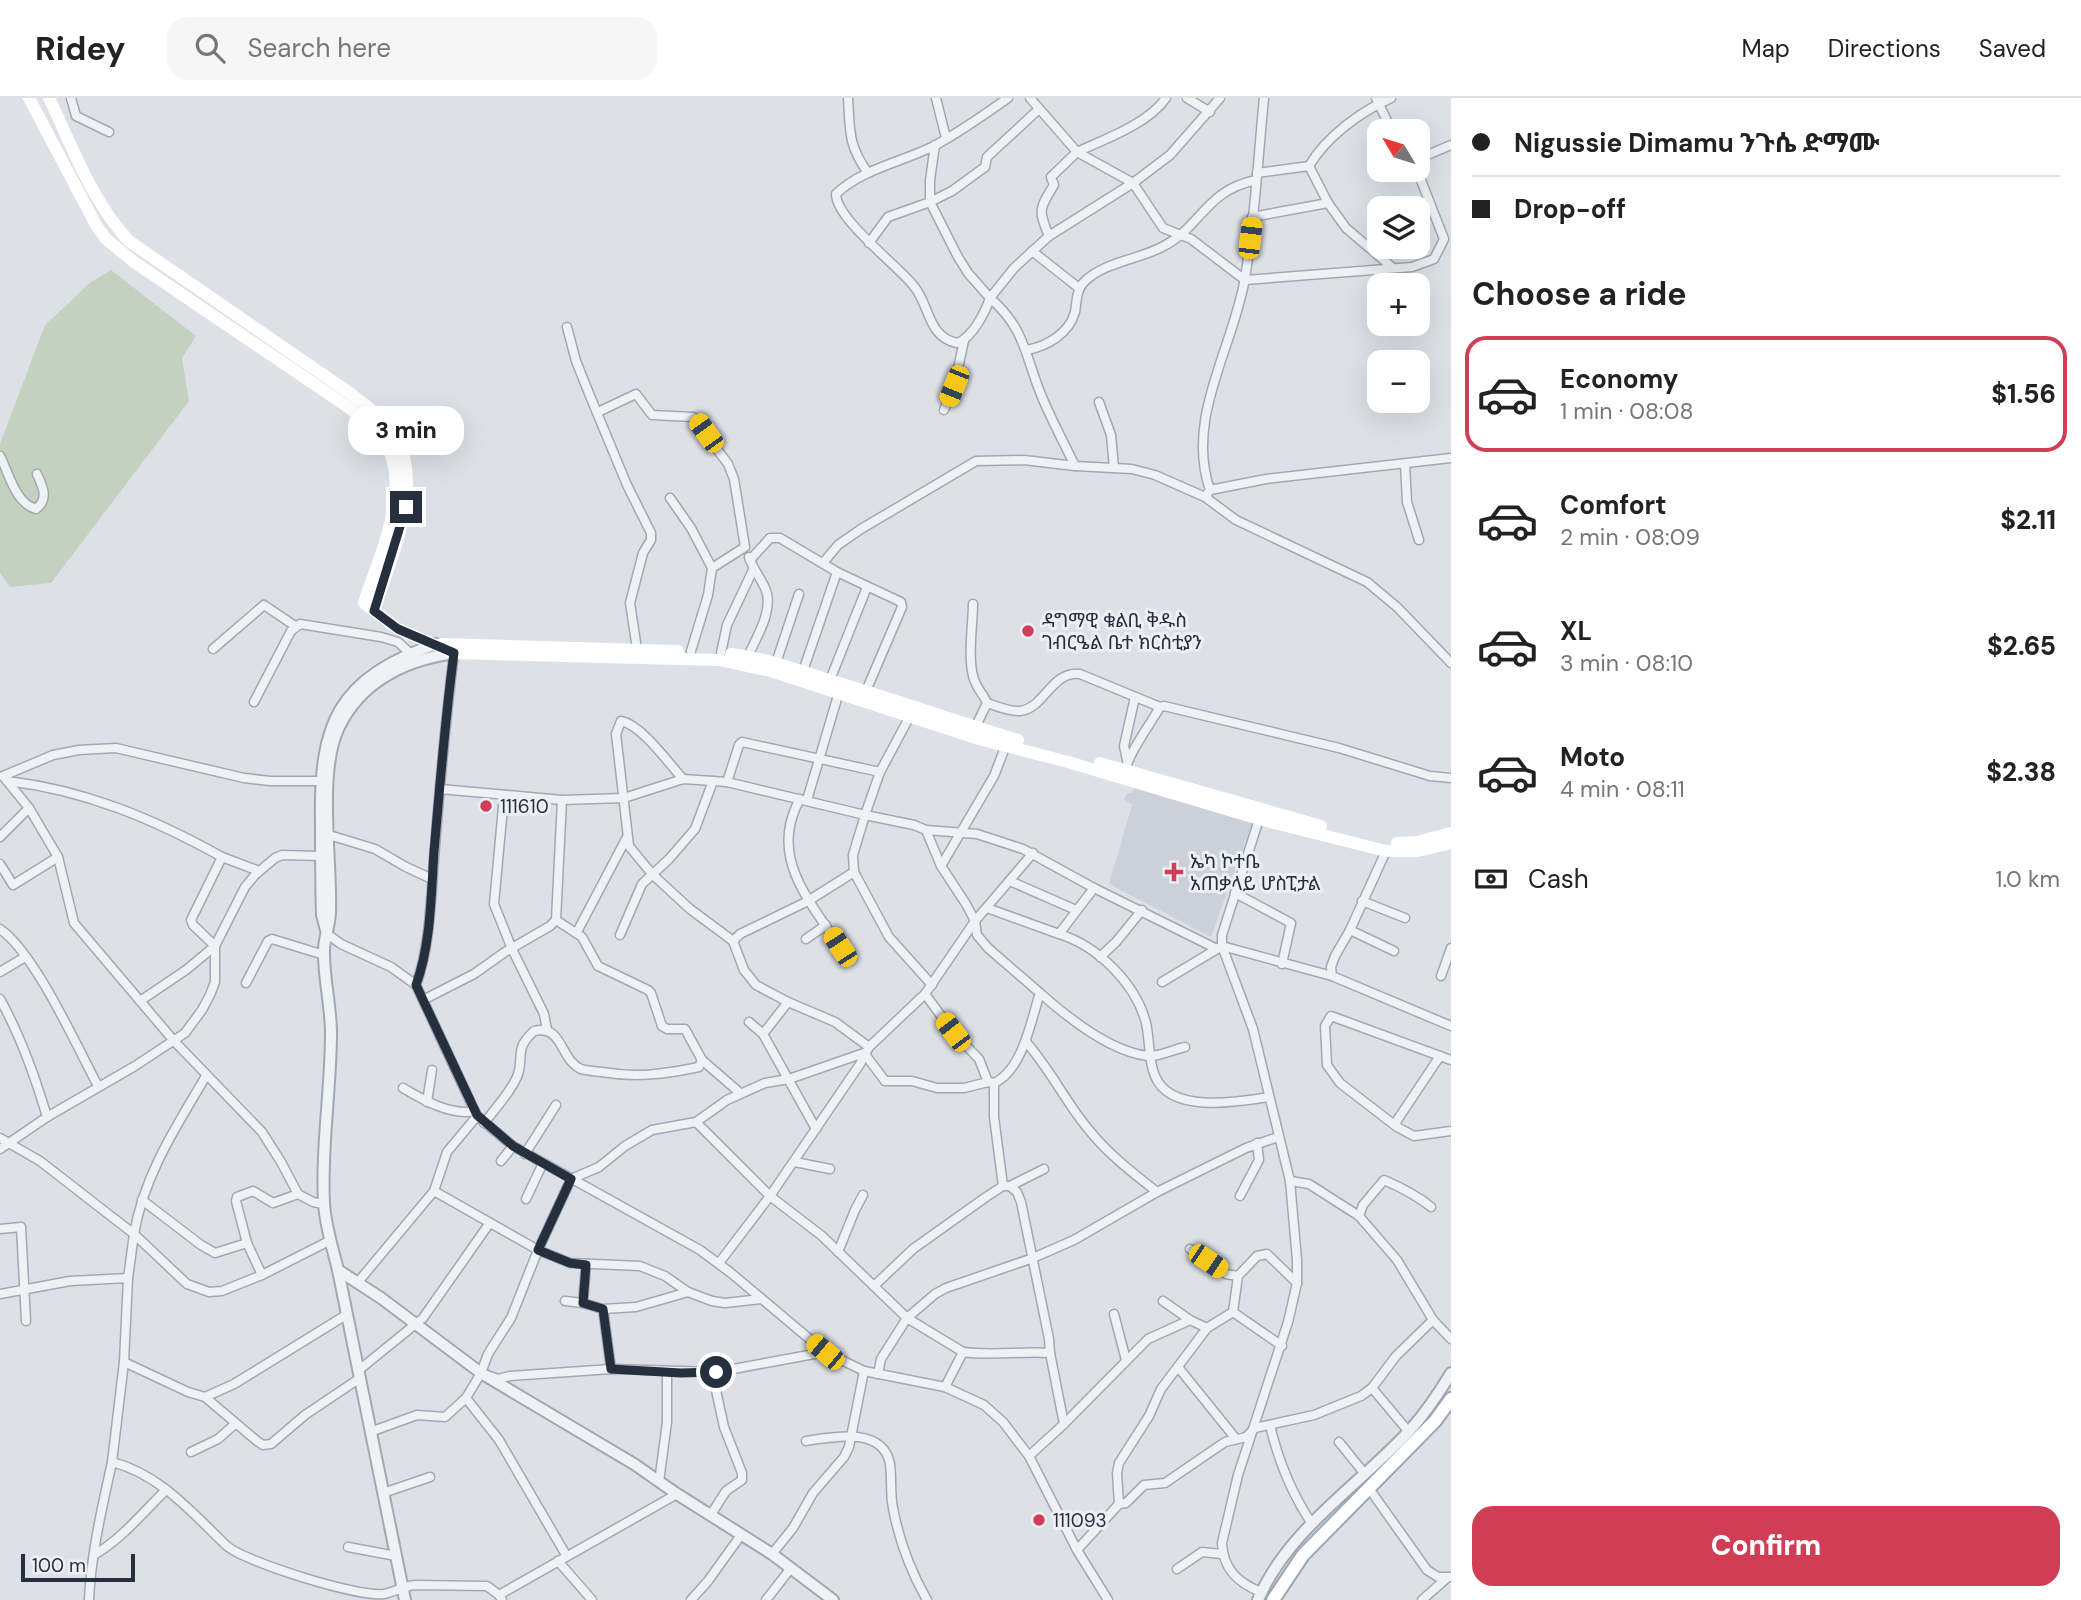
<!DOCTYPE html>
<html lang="en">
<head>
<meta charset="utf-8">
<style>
  :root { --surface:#fff; --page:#f6f6f6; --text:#222; --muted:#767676; --line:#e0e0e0; --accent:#d03d55 }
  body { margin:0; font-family:"DM Sans","Noto Sans Ethiopic",sans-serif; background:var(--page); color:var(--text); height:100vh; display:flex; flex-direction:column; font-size:26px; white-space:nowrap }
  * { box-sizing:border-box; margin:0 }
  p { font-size:23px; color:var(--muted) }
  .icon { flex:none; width:38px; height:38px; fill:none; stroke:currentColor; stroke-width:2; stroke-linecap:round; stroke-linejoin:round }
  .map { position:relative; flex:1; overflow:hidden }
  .details { display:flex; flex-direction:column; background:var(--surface); width:630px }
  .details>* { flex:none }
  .guide { display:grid; align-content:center; height:154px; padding:0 21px; background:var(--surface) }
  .needle { width:46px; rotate:308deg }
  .tools { position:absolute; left:1367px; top:21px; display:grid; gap:14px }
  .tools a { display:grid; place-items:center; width:63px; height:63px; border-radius:14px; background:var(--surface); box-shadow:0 7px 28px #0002; font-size:35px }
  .scale { position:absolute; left:21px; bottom:18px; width:114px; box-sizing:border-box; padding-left:7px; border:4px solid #262f3e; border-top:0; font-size:19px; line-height:24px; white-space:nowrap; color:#262f3e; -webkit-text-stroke:5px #ecf0f5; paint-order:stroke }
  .end { position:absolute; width:32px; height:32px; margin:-16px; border:9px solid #262f3e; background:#fff; box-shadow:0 0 0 4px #fff }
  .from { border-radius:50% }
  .bubble { position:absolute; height:49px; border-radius:21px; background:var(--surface); box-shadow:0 7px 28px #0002; font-size:23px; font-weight:800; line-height:49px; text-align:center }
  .car { position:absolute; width:21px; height:42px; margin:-21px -10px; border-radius:9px; box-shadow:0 0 5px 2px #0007; background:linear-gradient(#f5c518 24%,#345 0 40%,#f5c518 0 76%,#345 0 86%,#f5c518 0) }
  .guide b { display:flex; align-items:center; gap:24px; height:66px; font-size:26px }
  .guide b+b { border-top:2px solid var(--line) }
  .guide i { width:18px; height:18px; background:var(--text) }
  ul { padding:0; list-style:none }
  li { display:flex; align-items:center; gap:21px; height:116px; margin:0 14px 10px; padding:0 7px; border:4px solid transparent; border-radius:21px }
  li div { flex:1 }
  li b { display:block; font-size:26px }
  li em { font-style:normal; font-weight:800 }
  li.selected { border-color:var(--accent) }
  li>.icon { width:63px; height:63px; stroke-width:1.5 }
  h2 { padding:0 21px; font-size:32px; line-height:84px }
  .pay { display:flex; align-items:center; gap:18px; height:77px; padding:0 21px; font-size:26px }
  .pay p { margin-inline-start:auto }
  .button { display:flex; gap:14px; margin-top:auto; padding:14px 21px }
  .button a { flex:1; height:80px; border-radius:21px; background:var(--accent); color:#fff; font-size:28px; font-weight:800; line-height:80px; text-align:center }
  header { display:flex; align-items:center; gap:42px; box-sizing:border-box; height:98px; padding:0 35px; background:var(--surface); border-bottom:2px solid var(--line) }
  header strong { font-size:33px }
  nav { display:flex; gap:38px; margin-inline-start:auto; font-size:24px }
  .search { width:490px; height:63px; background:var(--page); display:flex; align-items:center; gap:18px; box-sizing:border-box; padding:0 24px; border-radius:21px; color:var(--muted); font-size:26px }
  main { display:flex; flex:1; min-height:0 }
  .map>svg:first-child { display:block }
  .built { fill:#cbd0d9 }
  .green { fill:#c3d1be }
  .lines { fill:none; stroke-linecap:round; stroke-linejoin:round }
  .minor-casing { stroke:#a2a8b1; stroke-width:11 }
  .tertiary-casing { stroke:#a2a8b1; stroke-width:14 }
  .primary-casing { stroke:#9ca5b3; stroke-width:16 }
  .minor { stroke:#eff2f5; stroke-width:8 }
  .tertiary { stroke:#eff2f5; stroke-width:10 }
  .secondary { stroke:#fff; stroke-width:12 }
  .primary { stroke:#fff; stroke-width:12 }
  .route { stroke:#262f3e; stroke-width:9 }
  .poi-dot { fill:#d03d55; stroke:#ecf0f5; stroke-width:2.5 }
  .labels { text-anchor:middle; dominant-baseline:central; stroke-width:6; stroke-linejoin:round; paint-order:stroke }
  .poi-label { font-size:19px; fill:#262f3e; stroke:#ecf0f5; text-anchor:start }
</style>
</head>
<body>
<header>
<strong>Ridey</strong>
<div class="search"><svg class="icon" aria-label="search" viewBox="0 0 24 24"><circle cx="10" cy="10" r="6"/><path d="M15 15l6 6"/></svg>Search here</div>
<nav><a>Map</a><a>Directions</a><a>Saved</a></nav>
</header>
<main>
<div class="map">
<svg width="1451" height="1502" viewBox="0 0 1451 1502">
  <rect width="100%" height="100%" fill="#dde1e7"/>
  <polygon class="built" points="1135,690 1253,722 1211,839 1109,786 1132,707 1124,701 1127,695 1131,695"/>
  <polygon class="green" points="111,172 196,238 182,260 189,303 51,485 10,489 0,475 0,346 45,227 91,184"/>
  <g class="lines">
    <defs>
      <g id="minor">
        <polyline points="71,0 76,18 109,34"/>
        <path d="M848 0C850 33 848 47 868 75"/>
        <polyline points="936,0 946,40"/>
        <path d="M1030 0 1077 54 1051 79 1054 87C1039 111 1038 112 1049 138"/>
        <path d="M1166 0C1148 26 1105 41 1077 54L1133 85 1163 130 1191 141 1245 182 1412 169 1434 161 1444 141 1417 72"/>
        <polyline points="1187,0 1210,14"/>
        <path d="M1220 0 1170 57 1133 85 1049 138 1014 170 990 200C1026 231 1025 259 1042 299 1052 323 1064 345 1075 368L1132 371 1155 377 1205 399 1236 422 1367 484 1397 509 1451 565"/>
        <polyline points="1376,0 1392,33"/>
        <path d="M935 47 930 82V104L958 159 968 175 990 200C985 215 972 240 957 245 927 239 930 206 913 187 897 167 836 121 836 96 862 71 902 64 934 48 960 34 984 17 1008 0"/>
        <polyline points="1418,61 1451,47"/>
        <path d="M1309 68C1326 39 1360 14 1391 0"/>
        <polyline points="1257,75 1309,68 1328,105"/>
        <polyline points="1252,119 1328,105 1346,130 1393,170"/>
        <polyline points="869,145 888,119 930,104 952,93 985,69 987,59 1039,11"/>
        <polyline points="1032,153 1079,190"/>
        <polyline points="567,229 576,263 590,298 627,387 651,435 651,442 643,455 630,505 637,551"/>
        <path d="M1027 252C1047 248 1069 236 1075 214 1077 204 1076 192 1084 184 1104 164 1137 162 1162 149 1202 129 1204 93 1256 82"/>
        <polyline points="1099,304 1111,337 1114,370"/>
        <polyline points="944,312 954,288 964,243"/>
        <polyline points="598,314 636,296 652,317 693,319 728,366 734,381 745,449 712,470 708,497 691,553"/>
        <path d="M0 358C9 375 15 405 36 411 49 401 43 389 37 376"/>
        <polyline points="1405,366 1407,404 1419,442"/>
        <path d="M1210 392C1185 320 1233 251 1245 180 1255 121 1258 60 1264 0"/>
        <polyline points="1207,396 1210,392 1266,381 1451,360"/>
        <polyline points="670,400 691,430 712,470"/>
        <polyline points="750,462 770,440 780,440 837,474 901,504 902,509 866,593"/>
        <polyline points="823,465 838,447 861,431 976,363 1024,362 1075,368"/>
        <path d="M973 506C973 527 966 567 976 586 979 593 984 597 987 605L975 630"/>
        <polyline points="213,551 264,507 295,528"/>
        <polyline points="721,555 727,527 753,472"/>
        <path d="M747 560C756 540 775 511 765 490 760 479 753 471 749 459"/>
        <polyline points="776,565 799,496"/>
        <polyline points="803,573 837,474"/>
        <polyline points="830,582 867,489"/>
        <polyline points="254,604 291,533 300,526 381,539 398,544 410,555"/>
        <path d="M987 605C996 608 1010 614 1020 613 1045 610 1051 573 1080 576L1160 609"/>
        <path d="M910 618 880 674 865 717 914 727 926 732 977 736 1023 751 1094 790 1059 836C1098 848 1136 886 1146 925 1150 942 1148 962 1155 978 1170 1016 1238 1004 1269 999"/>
        <polyline points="1127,662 1124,648 1135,599"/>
        <path d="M1125 674C1128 656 1149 628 1160 609L1164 608 1339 650 1430 678 1451 680"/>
        <path d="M683 681C669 666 642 627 621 623L616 636 629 748 652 776 690 811 733 843 744 872 756 887 788 904 835 924 869 949"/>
        <path d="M7 683C85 692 154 721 222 759"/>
        <polyline points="727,684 739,647 742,644 880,674"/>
        <polyline points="440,691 562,702 624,700 683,681 713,683 727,684 865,717 853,757 854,774"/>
        <polyline points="504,698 494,806 512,851 544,916 547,932"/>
        <path d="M800 701C768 758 809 802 840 849"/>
        <polyline points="807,702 839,594"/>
        <path d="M1260 718 1222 837V848L1253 931 1290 1083 1297 1162V1185L1288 1224 1238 1377 1222 1445C1223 1471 1238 1485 1261 1494"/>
        <polyline points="926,732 941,768"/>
        <polyline points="329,737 375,751 406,769 432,781"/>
        <polyline points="0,739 29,710"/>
        <polyline points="1386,753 1350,832 1335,858 1331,869 1332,878 1451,928"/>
        <polyline points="0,766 13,787 58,759"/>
        <polyline points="1010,783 1076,812"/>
        <polyline points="1094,790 1217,851"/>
        <polyline points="1235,795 1291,825 1282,866"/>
        <polyline points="1362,803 1405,820"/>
        <polyline points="987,810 1059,836"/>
        <polyline points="556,822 562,702"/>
        <path d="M0 831C35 855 77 949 98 988"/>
        <polyline points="1350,832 1394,853"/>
        <polyline points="577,834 627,739"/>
        <polyline points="326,835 341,846 391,869 416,887 477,1018 513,1048 700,1152 731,1175 825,1254 864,1273 945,1289 984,1307 1003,1324 1029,1358 1077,1452 1108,1502"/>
        <polyline points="620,837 642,786 669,761 695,731 713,683"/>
        <polyline points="806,841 826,827"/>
        <polyline points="733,843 740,836 808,803 854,774 889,839 932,887"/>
        <polyline points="1100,859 1116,844 1142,812"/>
        <polyline points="0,874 25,859"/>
        <polyline points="1441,878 1451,850"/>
        <polyline points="1162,884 1222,848 1332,878"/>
        <polyline points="246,885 268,843 272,841 324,857"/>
        <path d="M416 887C431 847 431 792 435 749 440 684 446 619 454 555"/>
        <path d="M1040 895C1067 919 1111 954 1148 958 1158 959 1175 951 1185 949"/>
        <polyline points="925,896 953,934 979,961 988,984"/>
        <path d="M0 901C21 939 35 978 47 1019"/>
        <path d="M423 902 474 876 505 854 550 828 556 822 582 839 598 868 648 892 651 895 662 928 667 931H685L702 962 699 969C666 976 636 980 602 974 596 973 587 973 581 971 560 962 563 926 534 933 513 952 525 959 517 979 510 995 495 1011 484 1025"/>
        <polyline points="140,903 186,872 215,848 193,827 191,822 222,759 259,773"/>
        <polyline points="749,924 763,936 788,904"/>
        <polyline points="763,936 816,1031"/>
        <path d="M1026 944C1051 972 1066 1005 1089 1032 1108 1056 1133 1075 1157 1094"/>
        <polyline points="1440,958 1396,1024 1397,1029 1414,1038 1451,1033"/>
        <polyline points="702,962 740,995"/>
        <path d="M206 978C176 1029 144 1077 134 1136L187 1186 209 1194 222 1193 262 1177 331 1142"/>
        <path d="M403 990C423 1002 451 1018 475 1013"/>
        <polyline points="427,1004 432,972"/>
        <polyline points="696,1024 770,1098 719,1165"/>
        <polyline points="1397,1029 1340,985 1327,967 1325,928 1331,918 1451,962"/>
        <path d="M0 1040 40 1063 134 1136 128 1180 124 1264 112 1364C160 1376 193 1416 227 1448 245 1464 360 1500 384 1496 394 1494 404 1488 415 1487L487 1488 499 1497 502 1502"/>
        <polyline points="0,1051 47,1019 135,968 185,935 202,912 210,897 215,884 215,848 245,789 255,777 275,760 282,757 321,758"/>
        <polyline points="525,1056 556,1007"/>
        <polyline points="501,1063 513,1048"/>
        <polyline points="795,1064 830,1071"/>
        <path d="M1003 1088 994 1019V985C1023 972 1031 922 1040 895L988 850 977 837 975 823 966 806 941 768 994 678 1006 647"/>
        <polyline points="1010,1088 1044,1071"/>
        <polyline points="434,1093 447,1054 477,1018"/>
        <polyline points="298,1096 281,1064 262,1034 174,943 74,825 58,759 29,710 3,678 53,657 79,652 116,650 244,680 270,683 320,683"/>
        <polyline points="1240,1098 1259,1062 1257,1045"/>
        <polyline points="526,1101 543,1065"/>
        <polyline points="142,1102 201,1147 215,1155 247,1145 262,1177"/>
        <path d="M1359 1118 1363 1107 1384 1082C1400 1089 1418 1098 1431 1109"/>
        <polyline points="0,1131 21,1129 26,1223"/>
        <polyline points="247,1145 236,1103 237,1099 253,1093 273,1105 298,1096 313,1104 323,1106"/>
        <polyline points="1190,1151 1226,1176 1238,1178"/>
        <polyline points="838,1154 855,1112 863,1097"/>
        <polyline points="358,1184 434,1093 538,1152 571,1081 599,1069 625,1048 652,1032 696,1024 727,1002 765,985 789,981 864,955 885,983 912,983 937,990 964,990 988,984 994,985"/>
        <path d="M874 1188 913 1151 986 1099 1003 1088H1010L1017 1094 1021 1104 1049 1241 1050 1255C1020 1253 992 1258 963 1254L945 1289"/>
        <polyline points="0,1196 70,1183 128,1180"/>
        <polyline points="565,1203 583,1205 586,1167"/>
        <polyline points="1163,1203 1190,1222"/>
        <polyline points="583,1205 603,1211 611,1271"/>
        <polyline points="603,1211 636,1209 688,1194 712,1203 725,1205 761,1201"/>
        <polyline points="1233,1214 1238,1178 1257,1158 1267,1156 1297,1185"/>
        <polyline points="1114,1216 1126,1262"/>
        <polyline points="346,1217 234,1286 205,1299 257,1343 263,1347 271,1346 305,1317 360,1280"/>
        <polyline points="1433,1222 1451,1241"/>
        <polyline points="963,1254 907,1220 935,1196 946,1190 1033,1160 1074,1142 1157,1094 1246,1050 1278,1039"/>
        <polyline points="124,1264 188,1294 205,1299"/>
        <polyline points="1178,1269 1236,1341"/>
        <polyline points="359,1272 423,1220 489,1126"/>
        <polyline points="481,1275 488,1256 511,1220 538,1152 570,1165 640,1168 665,1178 688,1194"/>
        <polyline points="878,1276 881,1261 907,1220 822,1138 770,1098 860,966 869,949 925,896 975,823 1033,755"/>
        <polyline points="1372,1290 1409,1334"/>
        <polyline points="1064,1326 1148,1241 1190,1222 1207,1230"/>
        <path d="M1270 1327C1278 1362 1292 1396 1312 1426"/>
        <polyline points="370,1334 417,1317 445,1319 466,1300"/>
        <path d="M806 1343C832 1339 883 1328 890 1366 892 1381 890 1396 893 1410 899 1442 911 1474 927 1502"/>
        <polyline points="1339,1344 1364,1375"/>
        <polyline points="191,1354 218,1341 235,1326"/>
        <polyline points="1029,1358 1064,1326 1050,1255"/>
        <polyline points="659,1384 667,1324 667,1274"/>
        <polyline points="1368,1389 1427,1472 1438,1479 1451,1479"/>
        <polyline points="383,1395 430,1379"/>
        <polyline points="1119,1406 1117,1375 1119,1365 1149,1318 1161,1291 1207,1230 1233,1214 1282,1248"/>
        <polyline points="710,1418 726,1393 742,1382 742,1375 724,1329 712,1274"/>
        <polyline points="348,1449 396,1458"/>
        <polyline points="1077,1452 1119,1406 1126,1405 1144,1387 1165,1385 1225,1344 1246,1339 1255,1330 1314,1317 1361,1298 1372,1290 1396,1258 1433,1222 1397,1162 1359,1118 1309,1086 1290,1083"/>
        <polyline points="772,1456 793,1430 813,1395 844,1359 849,1349 864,1273"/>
        <path d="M94 1457C123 1440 142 1415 166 1392"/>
        <polyline points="566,1457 499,1342 466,1300 481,1275 498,1281 510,1278 611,1271 717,1274 825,1254"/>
        <polyline points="558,1463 592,1502"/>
        <polyline points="1177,1471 1202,1454 1222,1456"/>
        <polyline points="499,1497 677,1396"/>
        <path d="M89 1502C91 1456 102 1410 112 1364"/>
        <polyline points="691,1502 708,1483 741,1437"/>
        <polyline points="766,1502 791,1470"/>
        <polyline points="1422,1502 1448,1479"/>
      </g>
      <g id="tertiary">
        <path d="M454 555C405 562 362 582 339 629 317 674 332 762 330 814 330 828 323 841 324 856 324 882 331 909 331 935 331 991 321 1049 324 1105 325 1127 333 1151 338 1172L381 1200 481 1275 634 1366 677 1396 772 1456 833 1502"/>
        <path d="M326 832 322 817C321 786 321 756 321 725 319 625 337 581 436 546"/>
        <polyline points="338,1172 405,1502"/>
        <path d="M1258 1502C1288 1431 1360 1387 1411 1331 1426 1314 1439 1295 1451 1275"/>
      </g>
      <polyline id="primary" points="1273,1502 1303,1457 1435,1323 1451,1301"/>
    </defs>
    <use href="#minor" class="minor-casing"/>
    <use href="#tertiary" class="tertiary-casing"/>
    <use href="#primary" class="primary-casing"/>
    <use href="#minor" class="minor"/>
    <use href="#tertiary" class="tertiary"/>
    <g class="secondary">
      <path d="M29 0 96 127 106 141 134 164 345 307C357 316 369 324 379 335 417 382 380 455 364 505L398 531 454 555 719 562 771 573 979 641 1068 664 1259 721 1386 753H1418L1451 745"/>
      <path d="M49 0C72 48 92 104 129 143L351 296C362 305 375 313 385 324 432 376 392 454 374 513"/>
      <polyline points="441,546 678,553"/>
      <path d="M731 556C765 560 797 572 829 582 893 601 955 623 1018 642"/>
      <polyline points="1100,665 1321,728"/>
      <polyline points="1397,745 1417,744 1451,735"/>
    </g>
    <use href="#primary" class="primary"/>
  </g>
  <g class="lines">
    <path class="route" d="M406 409 374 513 398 531 454 555C445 621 440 687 434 754 431 797 431 846 416 887L477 1017 513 1048 571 1081 538 1152 570 1165 586 1167 583 1205 603 1211 611 1271 681 1275 716 1274"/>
  </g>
  <g class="poi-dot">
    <circle cx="1028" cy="533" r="7"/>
    <circle cx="486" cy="708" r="7"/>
    <path d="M1170.5 763.5h7v7h7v7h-7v7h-7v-7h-7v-7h7z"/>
    <circle cx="1039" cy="1422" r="7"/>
  </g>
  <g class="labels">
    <g class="poi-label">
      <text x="1042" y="522">ዳግማዊ ቁልቢ ቅዱስ<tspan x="1042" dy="22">ገብርዔል ቤተ ክርስቲያን</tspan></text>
      <text x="500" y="708">111610</text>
      <text x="1190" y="763">ኤካ ኮተቤ<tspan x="1190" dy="22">አጠቃላይ ሆስፒታል</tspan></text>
      <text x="1053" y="1422">111093</text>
    </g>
  </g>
</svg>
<div class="tools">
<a><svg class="needle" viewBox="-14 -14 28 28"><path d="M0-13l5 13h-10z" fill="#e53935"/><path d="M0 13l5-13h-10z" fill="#767676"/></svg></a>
<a><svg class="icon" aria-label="layers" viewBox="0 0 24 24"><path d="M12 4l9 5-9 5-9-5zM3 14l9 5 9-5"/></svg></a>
<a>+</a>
<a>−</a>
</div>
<div class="scale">100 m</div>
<i class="end from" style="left:716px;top:1274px"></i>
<i class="end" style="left:406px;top:409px"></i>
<div class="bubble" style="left:348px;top:308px;width:116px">3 min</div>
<i class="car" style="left:1250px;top:140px;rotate:7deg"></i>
<i class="car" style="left:954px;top:288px;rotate:202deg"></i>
<i class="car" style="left:706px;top:335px;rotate:324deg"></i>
<i class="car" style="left:840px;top:849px;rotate:327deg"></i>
<i class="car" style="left:953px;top:934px;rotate:323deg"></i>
<i class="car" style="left:1208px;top:1163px;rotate:124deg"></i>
<i class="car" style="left:825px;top:1254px;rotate:310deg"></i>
</div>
<section class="details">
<div class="guide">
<b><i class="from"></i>Nigussie Dimamu ንጉሴ ድማሙ</b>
<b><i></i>Drop-off</b>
</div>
<h2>Choose a ride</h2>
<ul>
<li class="selected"><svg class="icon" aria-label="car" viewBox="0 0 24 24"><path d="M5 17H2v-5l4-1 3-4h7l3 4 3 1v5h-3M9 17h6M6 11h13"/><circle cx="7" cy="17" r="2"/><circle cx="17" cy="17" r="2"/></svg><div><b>Economy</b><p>1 min · 08:08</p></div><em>$1.56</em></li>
<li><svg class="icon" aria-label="car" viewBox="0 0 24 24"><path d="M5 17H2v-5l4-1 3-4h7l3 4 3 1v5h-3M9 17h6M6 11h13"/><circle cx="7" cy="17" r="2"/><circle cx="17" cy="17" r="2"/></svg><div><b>Comfort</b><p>2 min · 08:09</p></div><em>$2.11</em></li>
<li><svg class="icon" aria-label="car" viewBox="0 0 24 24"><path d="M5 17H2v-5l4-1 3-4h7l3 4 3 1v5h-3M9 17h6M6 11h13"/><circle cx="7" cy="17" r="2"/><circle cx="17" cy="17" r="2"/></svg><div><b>XL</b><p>3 min · 08:10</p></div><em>$2.65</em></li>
<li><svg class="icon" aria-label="car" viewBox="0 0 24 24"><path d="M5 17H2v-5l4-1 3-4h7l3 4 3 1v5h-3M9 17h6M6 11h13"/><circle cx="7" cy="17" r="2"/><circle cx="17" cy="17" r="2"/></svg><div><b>Moto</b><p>4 min · 08:11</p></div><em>$2.38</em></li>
</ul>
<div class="pay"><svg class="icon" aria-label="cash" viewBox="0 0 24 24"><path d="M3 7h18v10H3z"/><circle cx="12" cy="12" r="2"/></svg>Cash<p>1.0 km</p></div>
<div class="button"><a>Confirm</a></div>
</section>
</main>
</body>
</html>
